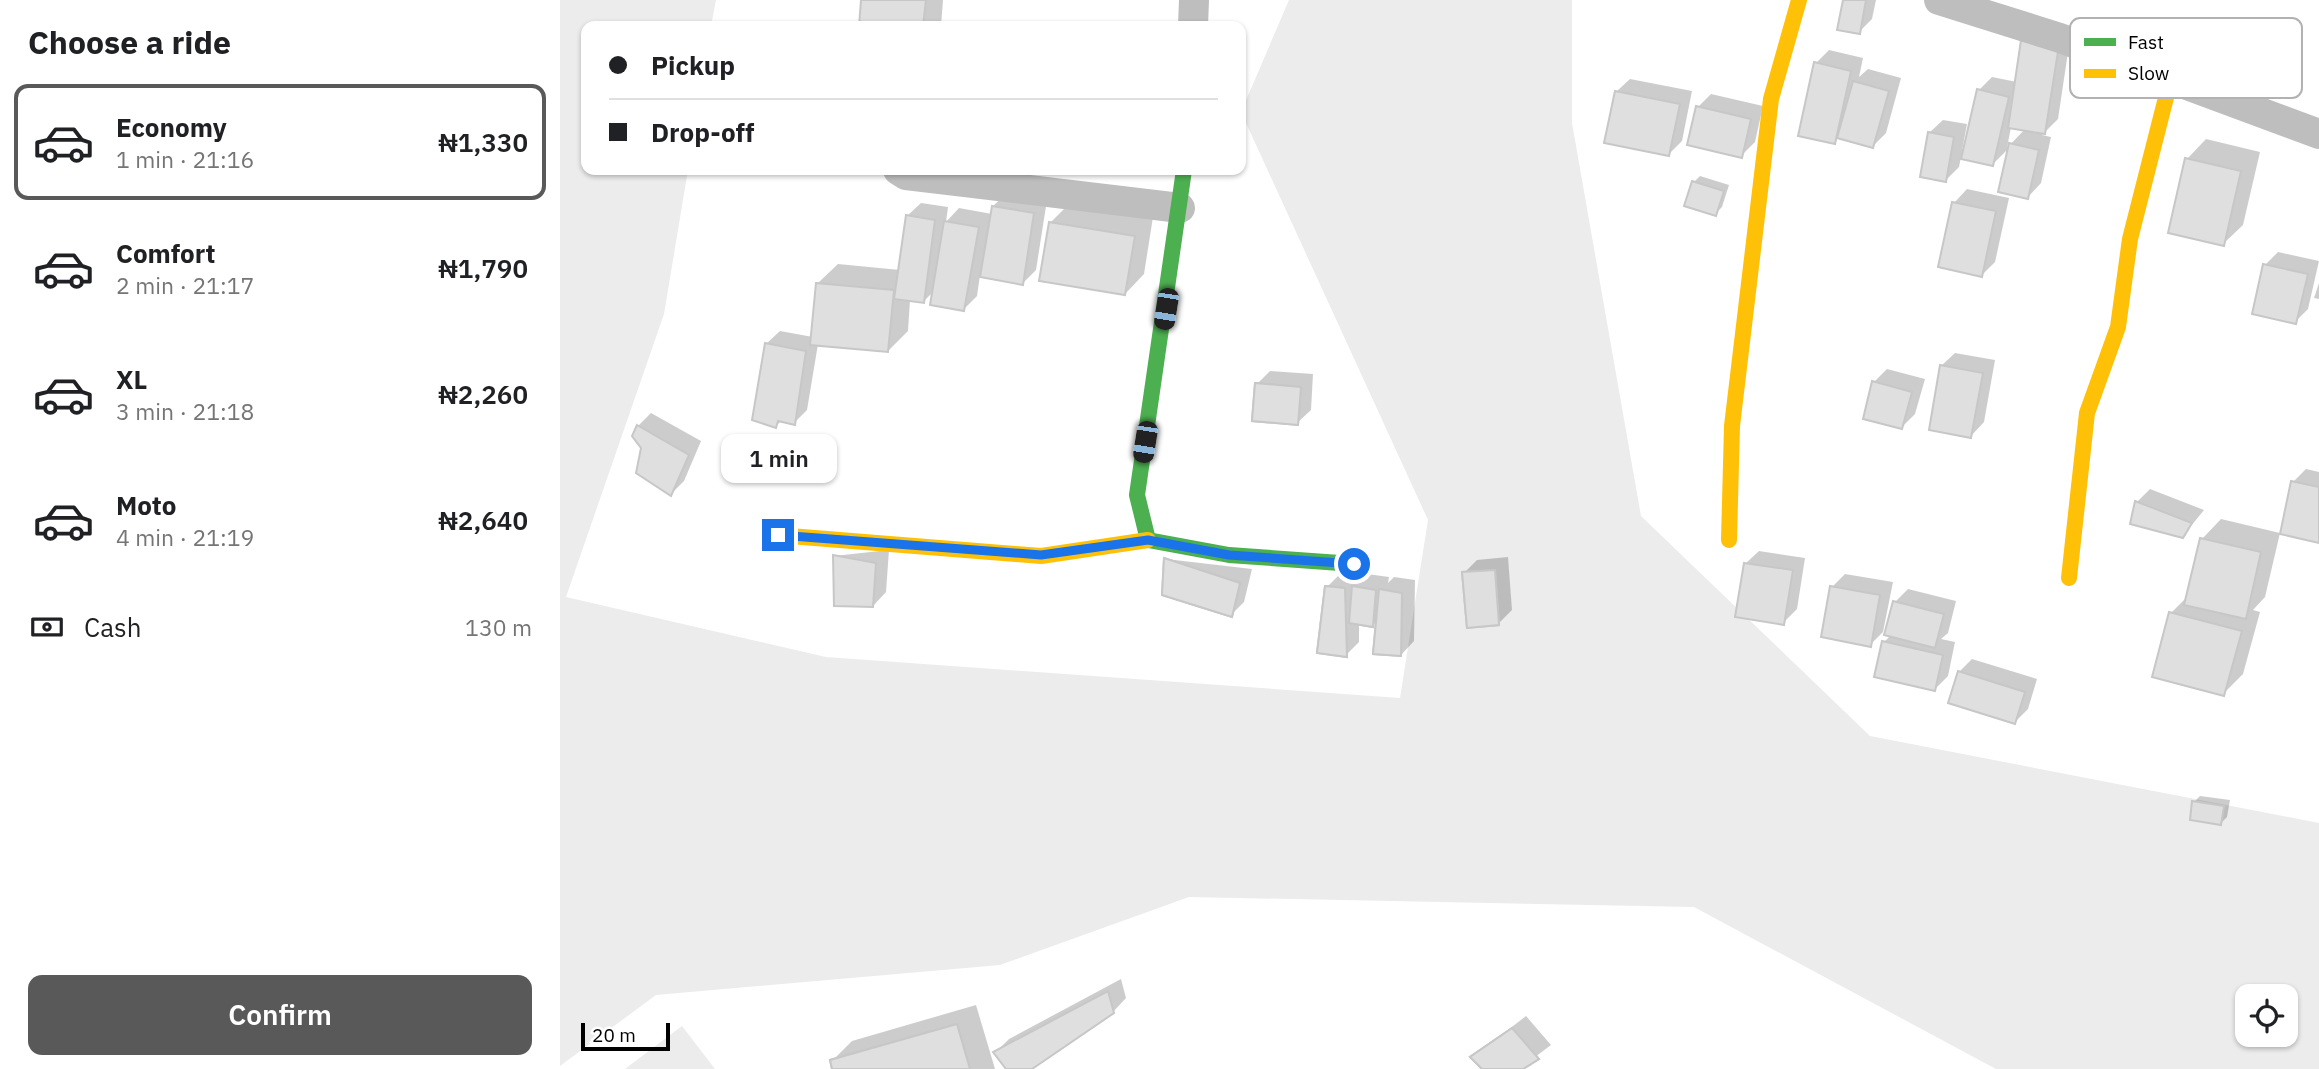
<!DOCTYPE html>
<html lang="en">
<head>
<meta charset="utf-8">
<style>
  :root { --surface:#fff; --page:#f6f6f6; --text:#202124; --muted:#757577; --line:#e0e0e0; --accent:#595959 }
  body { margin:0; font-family:"IBM Plex Sans",sans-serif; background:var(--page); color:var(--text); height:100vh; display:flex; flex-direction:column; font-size:26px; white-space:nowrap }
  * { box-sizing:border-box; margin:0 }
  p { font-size:23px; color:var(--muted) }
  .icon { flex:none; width:38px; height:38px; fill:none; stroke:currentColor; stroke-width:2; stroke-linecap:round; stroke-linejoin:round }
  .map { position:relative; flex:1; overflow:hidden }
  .drawer { display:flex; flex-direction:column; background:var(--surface); width:560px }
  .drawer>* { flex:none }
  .banner { position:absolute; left:21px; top:21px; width:665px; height:154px; border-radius:14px; box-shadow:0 2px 5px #0004; display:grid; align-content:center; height:154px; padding:0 28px; background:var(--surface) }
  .fabs { position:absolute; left:1675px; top:984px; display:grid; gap:14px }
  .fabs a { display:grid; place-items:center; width:63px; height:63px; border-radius:14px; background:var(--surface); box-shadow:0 2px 5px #0004; font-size:35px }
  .scale { position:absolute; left:21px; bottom:18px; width:89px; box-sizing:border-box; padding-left:7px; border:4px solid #000; border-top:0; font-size:19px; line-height:24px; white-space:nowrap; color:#000; -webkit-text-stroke:5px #fff; paint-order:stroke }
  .end { position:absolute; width:32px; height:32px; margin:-16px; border:9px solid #1a73e8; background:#fff; box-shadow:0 0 0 4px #fff }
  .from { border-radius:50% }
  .bubble { position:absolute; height:49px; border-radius:14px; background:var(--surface); box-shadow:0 2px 5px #0004; font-size:23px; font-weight:600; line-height:49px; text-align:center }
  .car { position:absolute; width:21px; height:42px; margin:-21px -10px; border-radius:9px; box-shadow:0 0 5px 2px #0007; background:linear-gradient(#222 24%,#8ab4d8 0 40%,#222 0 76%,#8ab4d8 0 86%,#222 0) }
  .banner b { display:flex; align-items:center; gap:24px; height:66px; font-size:26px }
  .banner b+b { border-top:2px solid var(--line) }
  .banner i { width:18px; height:18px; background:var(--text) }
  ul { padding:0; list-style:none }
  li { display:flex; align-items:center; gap:21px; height:116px; margin:0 14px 10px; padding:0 14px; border:4px solid transparent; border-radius:14px }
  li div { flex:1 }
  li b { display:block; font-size:26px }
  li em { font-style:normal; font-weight:600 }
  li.selected { border-color:var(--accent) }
  li>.icon { width:63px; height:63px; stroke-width:1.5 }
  h2 { padding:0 28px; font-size:32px; line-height:84px }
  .pay { display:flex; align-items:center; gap:18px; height:77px; padding:0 28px; font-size:26px }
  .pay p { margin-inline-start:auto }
  .button { display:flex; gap:14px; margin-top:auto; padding:14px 28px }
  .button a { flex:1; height:80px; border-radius:14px; background:var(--accent); color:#fff; font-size:28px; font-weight:600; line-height:80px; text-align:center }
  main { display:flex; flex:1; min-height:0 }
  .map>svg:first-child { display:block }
  .green { fill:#ececec; fill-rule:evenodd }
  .shadow { fill:#0003; fill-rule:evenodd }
  .building { fill:#dfdfdf; stroke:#c7c7c7; stroke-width:2 }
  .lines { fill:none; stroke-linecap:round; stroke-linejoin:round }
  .street { stroke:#bebebe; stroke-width:30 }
  .fast { stroke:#4caf50; stroke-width:16 }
  .slow { stroke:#ffc107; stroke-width:16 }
  .route { stroke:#1a73e8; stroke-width:9 }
  .key { fill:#fff; stroke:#b2b2b2; stroke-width:2 }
  .key-label { font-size:19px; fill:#000 }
</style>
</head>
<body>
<main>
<section class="drawer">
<h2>Choose a ride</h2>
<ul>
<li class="selected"><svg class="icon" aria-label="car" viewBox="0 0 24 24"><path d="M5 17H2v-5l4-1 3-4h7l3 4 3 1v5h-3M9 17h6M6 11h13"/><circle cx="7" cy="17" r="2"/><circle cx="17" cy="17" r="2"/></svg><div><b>Economy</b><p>1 min · 21:16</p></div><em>₦1,330</em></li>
<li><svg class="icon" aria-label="car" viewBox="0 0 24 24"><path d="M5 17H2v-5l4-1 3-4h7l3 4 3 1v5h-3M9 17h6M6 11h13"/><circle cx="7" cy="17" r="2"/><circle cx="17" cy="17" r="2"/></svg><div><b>Comfort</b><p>2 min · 21:17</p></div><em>₦1,790</em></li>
<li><svg class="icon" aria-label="car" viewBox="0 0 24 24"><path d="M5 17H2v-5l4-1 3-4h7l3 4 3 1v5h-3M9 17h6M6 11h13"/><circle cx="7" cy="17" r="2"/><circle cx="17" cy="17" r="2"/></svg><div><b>XL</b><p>3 min · 21:18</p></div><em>₦2,260</em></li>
<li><svg class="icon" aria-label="car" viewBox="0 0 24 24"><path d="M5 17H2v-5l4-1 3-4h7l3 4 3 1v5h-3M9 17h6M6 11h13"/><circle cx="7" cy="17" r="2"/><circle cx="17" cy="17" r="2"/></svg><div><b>Moto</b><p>4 min · 21:19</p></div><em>₦2,640</em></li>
</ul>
<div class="pay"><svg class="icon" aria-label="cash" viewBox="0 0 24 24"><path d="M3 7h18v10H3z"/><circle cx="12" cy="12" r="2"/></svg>Cash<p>130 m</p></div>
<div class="button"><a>Confirm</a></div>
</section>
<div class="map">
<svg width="1759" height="1069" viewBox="0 0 1759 1069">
  <rect width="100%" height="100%" fill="#fff"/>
  <g class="green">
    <path d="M0 0H156L151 26H26V170H128L104 314 6 597 266 657 840 698 868 520 681 112 729 0H1012V123L1081 516 1310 736 1759 823V1069H1436L1134 907 629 897 440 965 96 995 0 1066ZM1687 996H1726V1034H1687Z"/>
    <polygon points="122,1026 155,1069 65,1069"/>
  </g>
  <g class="shadow">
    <polygon points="303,0 383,0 381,26 301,26"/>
    <polygon points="1285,0 1316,0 1312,19 1299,32"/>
    <path d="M1511 32 1498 119 1482 135 1491 137 1481 183 1468 197 1450 147 1433 164 1401 157 1399 167 1386 180 1369 133 1383 120 1407 124 1402 151H1405L1419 90 1432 77 1457 82ZM1451 127 1465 129 1447 148Z"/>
    <polygon points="1269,50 1303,58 1299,77 1308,69 1341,78 1326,133 1313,146 1279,137 1274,142 1256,63"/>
    <polygon points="1070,79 1132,91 1122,141 1109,154 1056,92"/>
    <polygon points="1151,94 1203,106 1195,142 1181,156 1138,107"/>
    <polygon points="1646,139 1700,152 1683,225 1663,244 1627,159"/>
    <polygon points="1140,176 1169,185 1162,207 1155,214 1134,182"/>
    <polygon points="1407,189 1449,198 1435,262 1422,275 1394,203"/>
    <polygon points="447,193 487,200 476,270 463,283 420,275 417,296 404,309 374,291 363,302 350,300 348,331 328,351 258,344 247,410 234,423 222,420 216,426 206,344 220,331 253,337 258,283 278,264 340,270 347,216 361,203 388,207 386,222 399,208 432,214 433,206"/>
    <polygon points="510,203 593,217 584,274 565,294 490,223"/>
    <polygon points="1718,252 1759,261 1748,309 1735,322 1705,265"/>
    <polygon points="1759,283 1759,299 1754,298"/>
    <polygon points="1395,353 1435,360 1424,422 1411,436 1381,366"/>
    <polygon points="1327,369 1365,379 1355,414 1342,427 1314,382"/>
    <polygon points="710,371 753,374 751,410 737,423 697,384"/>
    <polygon points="91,413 141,441 124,481 111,494 83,447 78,426"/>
    <polygon points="1746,469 1759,472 1759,541 1733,482"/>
    <polygon points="1590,489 1644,510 1622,537 1577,502"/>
    <polygon points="1661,519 1720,533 1705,597 1693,610 1700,612 1683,674 1663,694 1611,613 1628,596 1642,539"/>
    <polygon points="329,550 326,592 313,606 274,556"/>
    <polygon points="1199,551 1245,558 1237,609 1223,623 1185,564"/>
    <polygon points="948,557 952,610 939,623 904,573 917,560"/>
    <polygon points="606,559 692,569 684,602 671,615"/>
    <polygon points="780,574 797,575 797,583 807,574 829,577 828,583 834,577 855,580 854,641 841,655 818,620 813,625 799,623 799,642 786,655 767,587"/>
    <polygon points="1285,574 1333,582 1323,632 1310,645 1272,587"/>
    <polygon points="1348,589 1396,601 1388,633 1381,639 1395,642 1388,676 1375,689 1324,642 1331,635 1335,602"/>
    <polygon points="1412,659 1477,679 1468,709 1455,722 1399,672"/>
    <polygon points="1640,796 1670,800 1667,817 1661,823 1634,802"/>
    <polygon points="561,979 566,998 553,1012 469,1069 448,1069 436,1052 449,1039"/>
    <polygon points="416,1005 435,1069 274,1069 272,1061 292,1041"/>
    <polygon points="966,1016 991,1045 959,1069 924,1069 913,1057"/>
  </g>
  <g class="building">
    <polygon points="301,0 366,0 363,26 299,26"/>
    <polygon points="1283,0 1306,0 1300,34 1277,30"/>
    <polygon points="1461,40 1499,45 1485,134 1448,128"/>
    <polygon points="1254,62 1291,71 1275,144 1238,136"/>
    <polygon points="1293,81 1329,91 1313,148 1277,138"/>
    <polygon points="1417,89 1449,97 1433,166 1401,159"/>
    <polygon points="1055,91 1120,104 1109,156 1044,143"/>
    <polygon points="1136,106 1191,119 1182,158 1127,145"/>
    <polygon points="1368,132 1394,137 1386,182 1360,177"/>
    <polygon points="1449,143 1479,150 1468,199 1438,192"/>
    <polygon points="1625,158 1681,171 1664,246 1608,233"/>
    <polygon points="1132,181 1164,191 1156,216 1124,206"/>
    <polygon points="1392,202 1436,211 1422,277 1378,267"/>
    <polygon points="432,206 474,213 463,285 420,277"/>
    <polygon points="346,215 375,220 364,303 334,299"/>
    <polygon points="384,221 419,227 404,311 370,305"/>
    <polygon points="489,222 575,236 565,295 479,281"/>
    <polygon points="1703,264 1748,274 1736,324 1692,314"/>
    <polygon points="256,283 334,290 328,352 250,345"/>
    <polygon points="205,343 246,351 235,425 218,421 216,428 192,420"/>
    <polygon points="1380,365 1423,373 1411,438 1369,430"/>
    <polygon points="1312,381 1352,392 1342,429 1303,419"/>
    <polygon points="695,383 741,387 738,425 692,421"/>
    <polygon points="695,383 741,387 738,425 692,421"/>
    <polygon points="77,425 129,455 111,496 76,473 81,448 72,436"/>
    <polygon points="1731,481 1759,487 1759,543 1720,534"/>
    <polygon points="1575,501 1632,523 1623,538 1570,524"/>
    <polygon points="1640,538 1701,552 1686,619 1624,605"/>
    <polygon points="273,555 316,563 313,607 274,606"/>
    <polygon points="604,558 680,583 672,617 602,595"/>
    <polygon points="604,558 680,583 672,617 602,595"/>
    <polygon points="1184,563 1233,570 1224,625 1175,617"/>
    <polygon points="935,570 939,625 907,628 902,572"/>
    <polygon points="935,570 939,625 907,628 902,572"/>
    <polygon points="765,586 785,588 787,657 757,653"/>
    <polygon points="765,586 785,588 787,657 757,653"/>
    <polygon points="792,586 816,590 813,627 789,623"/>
    <polygon points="792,586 816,590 813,627 789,623"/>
    <polygon points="1270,586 1320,595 1311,647 1261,637"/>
    <polygon points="819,589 842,593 841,656 813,654"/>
    <polygon points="819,589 842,593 841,656 813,654"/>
    <polygon points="1333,601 1384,614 1375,648 1324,635"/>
    <polygon points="1609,612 1682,631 1664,696 1592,677"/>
    <polygon points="1322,641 1383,655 1375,691 1314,677"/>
    <polygon points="1398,671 1465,692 1455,724 1388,703"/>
    <polygon points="1632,801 1664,806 1661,825 1630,820"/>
    <polygon points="548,991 554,1013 472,1069 446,1069 433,1052"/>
    <polygon points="397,1024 410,1069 272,1069 270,1060"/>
    <polygon points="397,1024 410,1069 272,1069 270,1060"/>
    <polygon points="952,1028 979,1059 963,1069 922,1069 910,1057"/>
    <polygon points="952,1028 979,1059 963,1069 922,1069 910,1057"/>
  </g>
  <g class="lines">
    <g class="street">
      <polyline points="1379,0 1500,38 1759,134"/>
      <polyline points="633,26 634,0"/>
      <polyline points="338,170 346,175 620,208"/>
    </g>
    <polyline class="fast" points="624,170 577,495 588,540 669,555 794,564"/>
    <g class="slow">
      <polyline points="217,535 481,556 588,540"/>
      <polyline points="1169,540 1172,426 1211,99 1239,0"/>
      <polyline points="1509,578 1527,413 1558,327 1570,239 1611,78"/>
    </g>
  </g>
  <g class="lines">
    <polyline class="route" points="218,535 481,555 588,540 669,555 794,564"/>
  </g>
  <rect x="1510" y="18" width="232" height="80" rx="10" class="key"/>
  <rect x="1524" y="38" width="32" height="8" fill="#4caf50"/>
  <rect x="1524" y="69" width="32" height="9" fill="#ffc107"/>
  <g class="key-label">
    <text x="1568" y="49">Fast</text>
    <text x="1568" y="80">Slow</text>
  </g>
</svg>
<div class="fabs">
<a><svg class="icon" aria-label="locate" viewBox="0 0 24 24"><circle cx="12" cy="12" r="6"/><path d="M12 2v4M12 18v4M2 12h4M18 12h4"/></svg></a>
</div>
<div class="scale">20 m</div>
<i class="end from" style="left:794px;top:564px"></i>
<i class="end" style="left:218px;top:535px"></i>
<div class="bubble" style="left:161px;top:434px;width:116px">1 min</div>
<i class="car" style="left:606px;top:309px;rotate:189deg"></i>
<i class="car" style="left:585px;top:442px;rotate:189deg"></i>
<div class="banner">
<b><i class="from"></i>Pickup</b>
<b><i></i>Drop-off</b>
</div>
</div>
</main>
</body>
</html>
